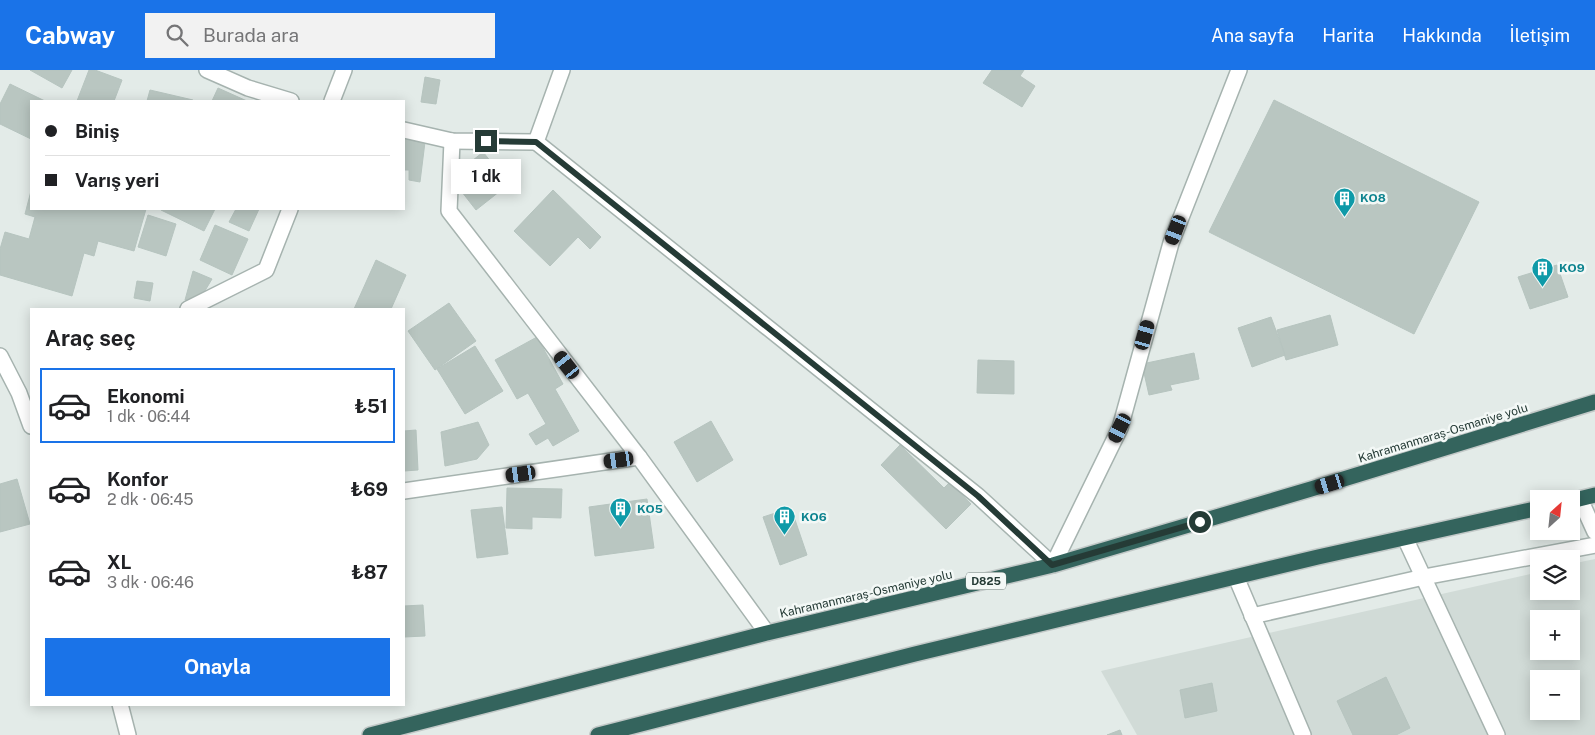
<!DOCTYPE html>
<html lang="tr">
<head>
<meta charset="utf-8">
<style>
  :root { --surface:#fff; --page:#f2f2f2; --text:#202124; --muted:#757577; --line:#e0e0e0; --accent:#1a73e8 }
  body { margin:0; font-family:"Public Sans",sans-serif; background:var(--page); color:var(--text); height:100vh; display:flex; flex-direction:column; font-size:19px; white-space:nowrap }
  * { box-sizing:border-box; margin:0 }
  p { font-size:16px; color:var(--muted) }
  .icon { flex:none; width:28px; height:28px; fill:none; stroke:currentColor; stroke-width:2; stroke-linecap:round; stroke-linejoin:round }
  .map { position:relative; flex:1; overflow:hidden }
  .drawer { position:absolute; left:30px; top:238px; width:375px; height:398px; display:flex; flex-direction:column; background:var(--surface); border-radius:0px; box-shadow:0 2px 12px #0003 }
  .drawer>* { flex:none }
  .banner { position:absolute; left:30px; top:30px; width:375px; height:110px; border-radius:0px; box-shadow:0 2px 12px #0003; display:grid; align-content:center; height:110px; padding:0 15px; background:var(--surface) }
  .needle { width:32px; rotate:27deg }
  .tools { position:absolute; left:1530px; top:420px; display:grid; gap:10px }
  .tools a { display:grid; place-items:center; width:50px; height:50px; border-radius:0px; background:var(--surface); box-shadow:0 2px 12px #0003; font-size:25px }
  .end { position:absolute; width:22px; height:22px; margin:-11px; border:6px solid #253b36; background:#fff; box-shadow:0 0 0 2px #fff }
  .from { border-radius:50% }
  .bubble { position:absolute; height:35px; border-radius:0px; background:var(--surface); box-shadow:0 2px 12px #0003; font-size:16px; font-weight:700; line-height:35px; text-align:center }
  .car { position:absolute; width:15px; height:30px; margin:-15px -8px; border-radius:6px; box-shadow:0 0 4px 1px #0007; background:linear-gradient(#222 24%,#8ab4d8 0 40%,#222 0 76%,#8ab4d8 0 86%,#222 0) }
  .banner b { display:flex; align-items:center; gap:18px; height:48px; font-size:19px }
  .banner b+b { border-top:1px solid var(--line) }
  .banner i { width:12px; height:12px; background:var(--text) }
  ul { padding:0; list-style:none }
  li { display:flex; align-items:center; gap:15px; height:75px; margin:0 10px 8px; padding:0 5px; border:2px solid transparent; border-radius:0px }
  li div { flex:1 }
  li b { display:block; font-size:19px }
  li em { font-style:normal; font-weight:700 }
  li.current { border-color:var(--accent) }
  li>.icon { width:45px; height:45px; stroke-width:1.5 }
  h2 { padding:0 15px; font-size:22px; line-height:60px }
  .button { display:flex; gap:10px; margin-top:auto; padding:10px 15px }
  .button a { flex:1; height:58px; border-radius:0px; background:var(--accent); color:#fff; font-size:20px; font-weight:700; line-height:58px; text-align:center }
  header { display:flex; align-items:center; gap:30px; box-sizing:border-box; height:70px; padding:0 25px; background:var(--accent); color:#fff }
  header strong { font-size:24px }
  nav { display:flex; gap:28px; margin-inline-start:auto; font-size:18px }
  .search { width:350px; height:45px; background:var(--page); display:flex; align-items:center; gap:12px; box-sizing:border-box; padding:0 18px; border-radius:0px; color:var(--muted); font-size:19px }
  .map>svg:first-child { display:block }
  .built { fill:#d1dbd7; fill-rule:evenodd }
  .building { fill:#b9c6c1; stroke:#b6c4bf }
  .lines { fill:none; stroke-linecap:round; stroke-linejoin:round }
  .minor-casing { stroke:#a6b3af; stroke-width:18 }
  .highway-casing { stroke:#c2c8c7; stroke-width:18 }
  .minor { stroke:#fff; stroke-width:15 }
  .highway { stroke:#34645d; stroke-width:15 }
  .route { stroke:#253b36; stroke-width:6 }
  .labels { text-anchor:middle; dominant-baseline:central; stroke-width:5; stroke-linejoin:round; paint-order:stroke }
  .shield { fill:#f3f8f6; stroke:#637470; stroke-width:1 }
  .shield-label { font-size:11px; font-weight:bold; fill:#253b36 }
  .culture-label { font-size:12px; font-weight:bold; fill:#0d838f; stroke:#f3f8f6; text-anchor:start }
  .street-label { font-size:12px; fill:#253b36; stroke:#f3f8f6 }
</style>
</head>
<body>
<header>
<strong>Cabway</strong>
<div class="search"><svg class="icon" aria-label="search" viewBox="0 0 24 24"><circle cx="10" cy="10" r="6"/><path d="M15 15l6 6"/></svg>Burada ara</div>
<nav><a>Ana sayfa</a><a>Harita</a><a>Hakkında</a><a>İletişim</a></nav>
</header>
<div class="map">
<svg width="1595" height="665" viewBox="0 0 1595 665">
  <rect width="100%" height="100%" fill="#e3ebe8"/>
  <path class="built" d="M1595 489V665H1137L1101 601 1539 502V521H1571V494ZM1539 549H1571V581H1539ZM1539 609H1571V641H1539Z"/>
  <g class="building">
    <polygon points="30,0 72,0 62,18"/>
    <polygon points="89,0 95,0 122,10 114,31 77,31"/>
    <polygon points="992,0 1024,0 1020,6 1035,16 1022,37 983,13"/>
    <polygon points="425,7 440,10 436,34 421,32"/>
    <polygon points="10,14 45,31 31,31 31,69 0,54 0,34"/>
    <polygon points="218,18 247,31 212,31"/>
    <polygon points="150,20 193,30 193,31 147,31"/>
    <polygon points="1274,30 1479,132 1414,264 1209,162"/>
    <polygon points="404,67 425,72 420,112 409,110 409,100 404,100"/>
    <polygon points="483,82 509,114 476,140 451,108"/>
    <polygon points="553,120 601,167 590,179 578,167 550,196 514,161"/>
    <polygon points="31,121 31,139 146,139 134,181 98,171 94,186 84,183 72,226 0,205 0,179 5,162 29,169 35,147 25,144"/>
    <polygon points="162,139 215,139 204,161 161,140"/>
    <polygon points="236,139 259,139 249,161 229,152"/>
    <polygon points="148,145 176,154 166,186 138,177"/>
    <polygon points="215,155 248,169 232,205 200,190"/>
    <polygon points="376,190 406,205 391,239 354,239"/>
    <polygon points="1557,195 1568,227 1530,239 1518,207"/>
    <polygon points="193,201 212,209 203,224 185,230"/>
    <polygon points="137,211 153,213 150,231 134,228"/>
    <polygon points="449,233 476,271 435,300 408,261"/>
    <polygon points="1330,245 1338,275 1286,290 1277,260"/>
    <polygon points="1271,247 1285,285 1252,297 1238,258"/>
    <polygon points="537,267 563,314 555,319 579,361 553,376 548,368 536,375 529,364 546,354 528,323 517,329 495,290"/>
    <polygon points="475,276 503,321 465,344 437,299"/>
    <polygon points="1194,283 1199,309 1170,315 1172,320 1149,325 1142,294"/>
    <polygon points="978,290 1014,291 1014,324 977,323"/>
    <polygon points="711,351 733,390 697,412 674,372"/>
    <polygon points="478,352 489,375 477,389 445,396 441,362"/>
    <polygon points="416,360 418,400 404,401 404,361"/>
    <polygon points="900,375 944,418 950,412 971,434 946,459 881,395"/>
    <polygon points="17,409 30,454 0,462 0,414"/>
    <polygon points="507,418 562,419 561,448 532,447 532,459 506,458"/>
    <polygon points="647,429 654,478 595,486 589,437"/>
    <polygon points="502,437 508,484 477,488 471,440"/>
    <polygon points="791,438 807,485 780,495 763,447"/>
    <polygon points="423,535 425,566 404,567 404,536"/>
    <polygon points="1386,607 1410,658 1396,665 1353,665 1337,631"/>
    <polygon points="1212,613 1217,641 1185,648 1180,620"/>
    <polygon points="1120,660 1122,665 1107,665"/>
  </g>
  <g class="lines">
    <defs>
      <g id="minor">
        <polyline points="207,0 248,18 291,31"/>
        <polyline points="562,0 536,72 978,426 1053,495 1120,358 1171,173 1239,0"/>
        <polyline points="332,31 344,0"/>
        <polyline points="404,60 452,71 536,72"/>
        <polyline points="452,71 449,141 639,387 767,563"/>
        <polyline points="188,239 266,200 290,139"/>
        <polyline points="0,286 19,323 31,356"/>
        <polyline points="404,421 639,387"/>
        <polyline points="1580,429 1595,462"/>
        <polyline points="1405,468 1497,665"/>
        <polyline points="1236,507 1303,665"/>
        <polyline points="1252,546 1424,507 1595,475"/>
        <polyline points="120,634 128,665"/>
      </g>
      <g id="highway">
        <polyline points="1571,431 1595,425"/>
        <polyline points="370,665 767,563 1053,495 1311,419 1595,332"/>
        <polyline points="598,665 915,584 1318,487 1539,438"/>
      </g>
    </defs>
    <use href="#minor" class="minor-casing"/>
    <use href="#highway" class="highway-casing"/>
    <use href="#minor" class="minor"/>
    <use href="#highway" class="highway"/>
  </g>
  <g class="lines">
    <polyline class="route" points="486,71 536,72 978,426 1052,495 1200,452"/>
  </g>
  <defs>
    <symbol id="building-pin" viewBox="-11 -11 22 30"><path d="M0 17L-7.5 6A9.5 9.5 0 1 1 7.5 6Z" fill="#0f9aa8" stroke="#f3f8f6"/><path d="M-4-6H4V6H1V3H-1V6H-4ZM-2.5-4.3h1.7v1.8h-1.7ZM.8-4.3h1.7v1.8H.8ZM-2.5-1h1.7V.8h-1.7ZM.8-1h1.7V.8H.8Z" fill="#fff"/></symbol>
  </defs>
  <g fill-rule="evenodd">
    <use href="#building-pin" x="1332" y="116" width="25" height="34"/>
    <use href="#building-pin" x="1530" y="186" width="25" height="34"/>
    <use href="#building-pin" x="608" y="426" width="25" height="34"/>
    <use href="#building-pin" x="772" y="434" width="25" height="34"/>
  </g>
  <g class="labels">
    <rect class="shield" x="966" y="502.5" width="40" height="17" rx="4"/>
    <g class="shield-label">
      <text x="986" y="511">D825</text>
    </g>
    <g class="culture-label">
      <text x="1360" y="128">KO8</text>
      <text x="1559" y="198">KO9</text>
      <text x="637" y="439">KO5</text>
      <text x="801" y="447">KO6</text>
    </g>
    <g class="street-label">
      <text transform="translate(1443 363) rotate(-17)">Kahramanmaraş-Osmaniye yolu</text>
      <text transform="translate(866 524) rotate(-13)">Kahramanmaraş-Osmaniye yolu</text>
    </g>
  </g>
</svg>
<div class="tools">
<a><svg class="needle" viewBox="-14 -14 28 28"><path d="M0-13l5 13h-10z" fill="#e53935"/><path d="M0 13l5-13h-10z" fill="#757577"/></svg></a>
<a><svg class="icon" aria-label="layers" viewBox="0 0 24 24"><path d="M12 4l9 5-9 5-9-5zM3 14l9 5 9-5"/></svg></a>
<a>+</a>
<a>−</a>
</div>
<i class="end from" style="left:1200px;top:452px"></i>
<i class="end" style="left:486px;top:71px"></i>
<div class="bubble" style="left:451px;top:89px;width:70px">1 dk</div>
<i class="car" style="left:1176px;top:160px;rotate:201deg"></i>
<i class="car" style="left:1145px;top:265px;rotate:16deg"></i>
<i class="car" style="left:567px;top:295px;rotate:322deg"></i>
<i class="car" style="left:1120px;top:358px;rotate:206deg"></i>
<i class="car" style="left:619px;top:390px;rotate:262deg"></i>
<i class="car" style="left:521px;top:404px;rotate:262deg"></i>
<i class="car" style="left:1330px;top:414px;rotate:253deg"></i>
<div class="banner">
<b><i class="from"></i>Biniş</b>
<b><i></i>Varış yeri</b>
</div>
<section class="drawer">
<h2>Araç seç</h2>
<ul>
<li class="current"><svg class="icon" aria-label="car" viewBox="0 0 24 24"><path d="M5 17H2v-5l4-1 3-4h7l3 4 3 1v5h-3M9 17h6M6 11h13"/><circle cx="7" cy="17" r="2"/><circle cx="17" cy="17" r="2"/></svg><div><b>Ekonomi</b><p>1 dk · 06:44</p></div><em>₺51</em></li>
<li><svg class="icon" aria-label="car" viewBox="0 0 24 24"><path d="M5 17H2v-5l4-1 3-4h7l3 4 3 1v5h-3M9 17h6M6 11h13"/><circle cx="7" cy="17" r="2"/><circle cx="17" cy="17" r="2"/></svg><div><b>Konfor</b><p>2 dk · 06:45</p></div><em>₺69</em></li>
<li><svg class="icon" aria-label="car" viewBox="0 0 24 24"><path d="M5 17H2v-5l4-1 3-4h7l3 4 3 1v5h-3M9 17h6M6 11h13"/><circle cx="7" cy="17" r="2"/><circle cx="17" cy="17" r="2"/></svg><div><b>XL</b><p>3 dk · 06:46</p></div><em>₺87</em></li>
</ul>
<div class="button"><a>Onayla</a></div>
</section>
</div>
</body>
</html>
